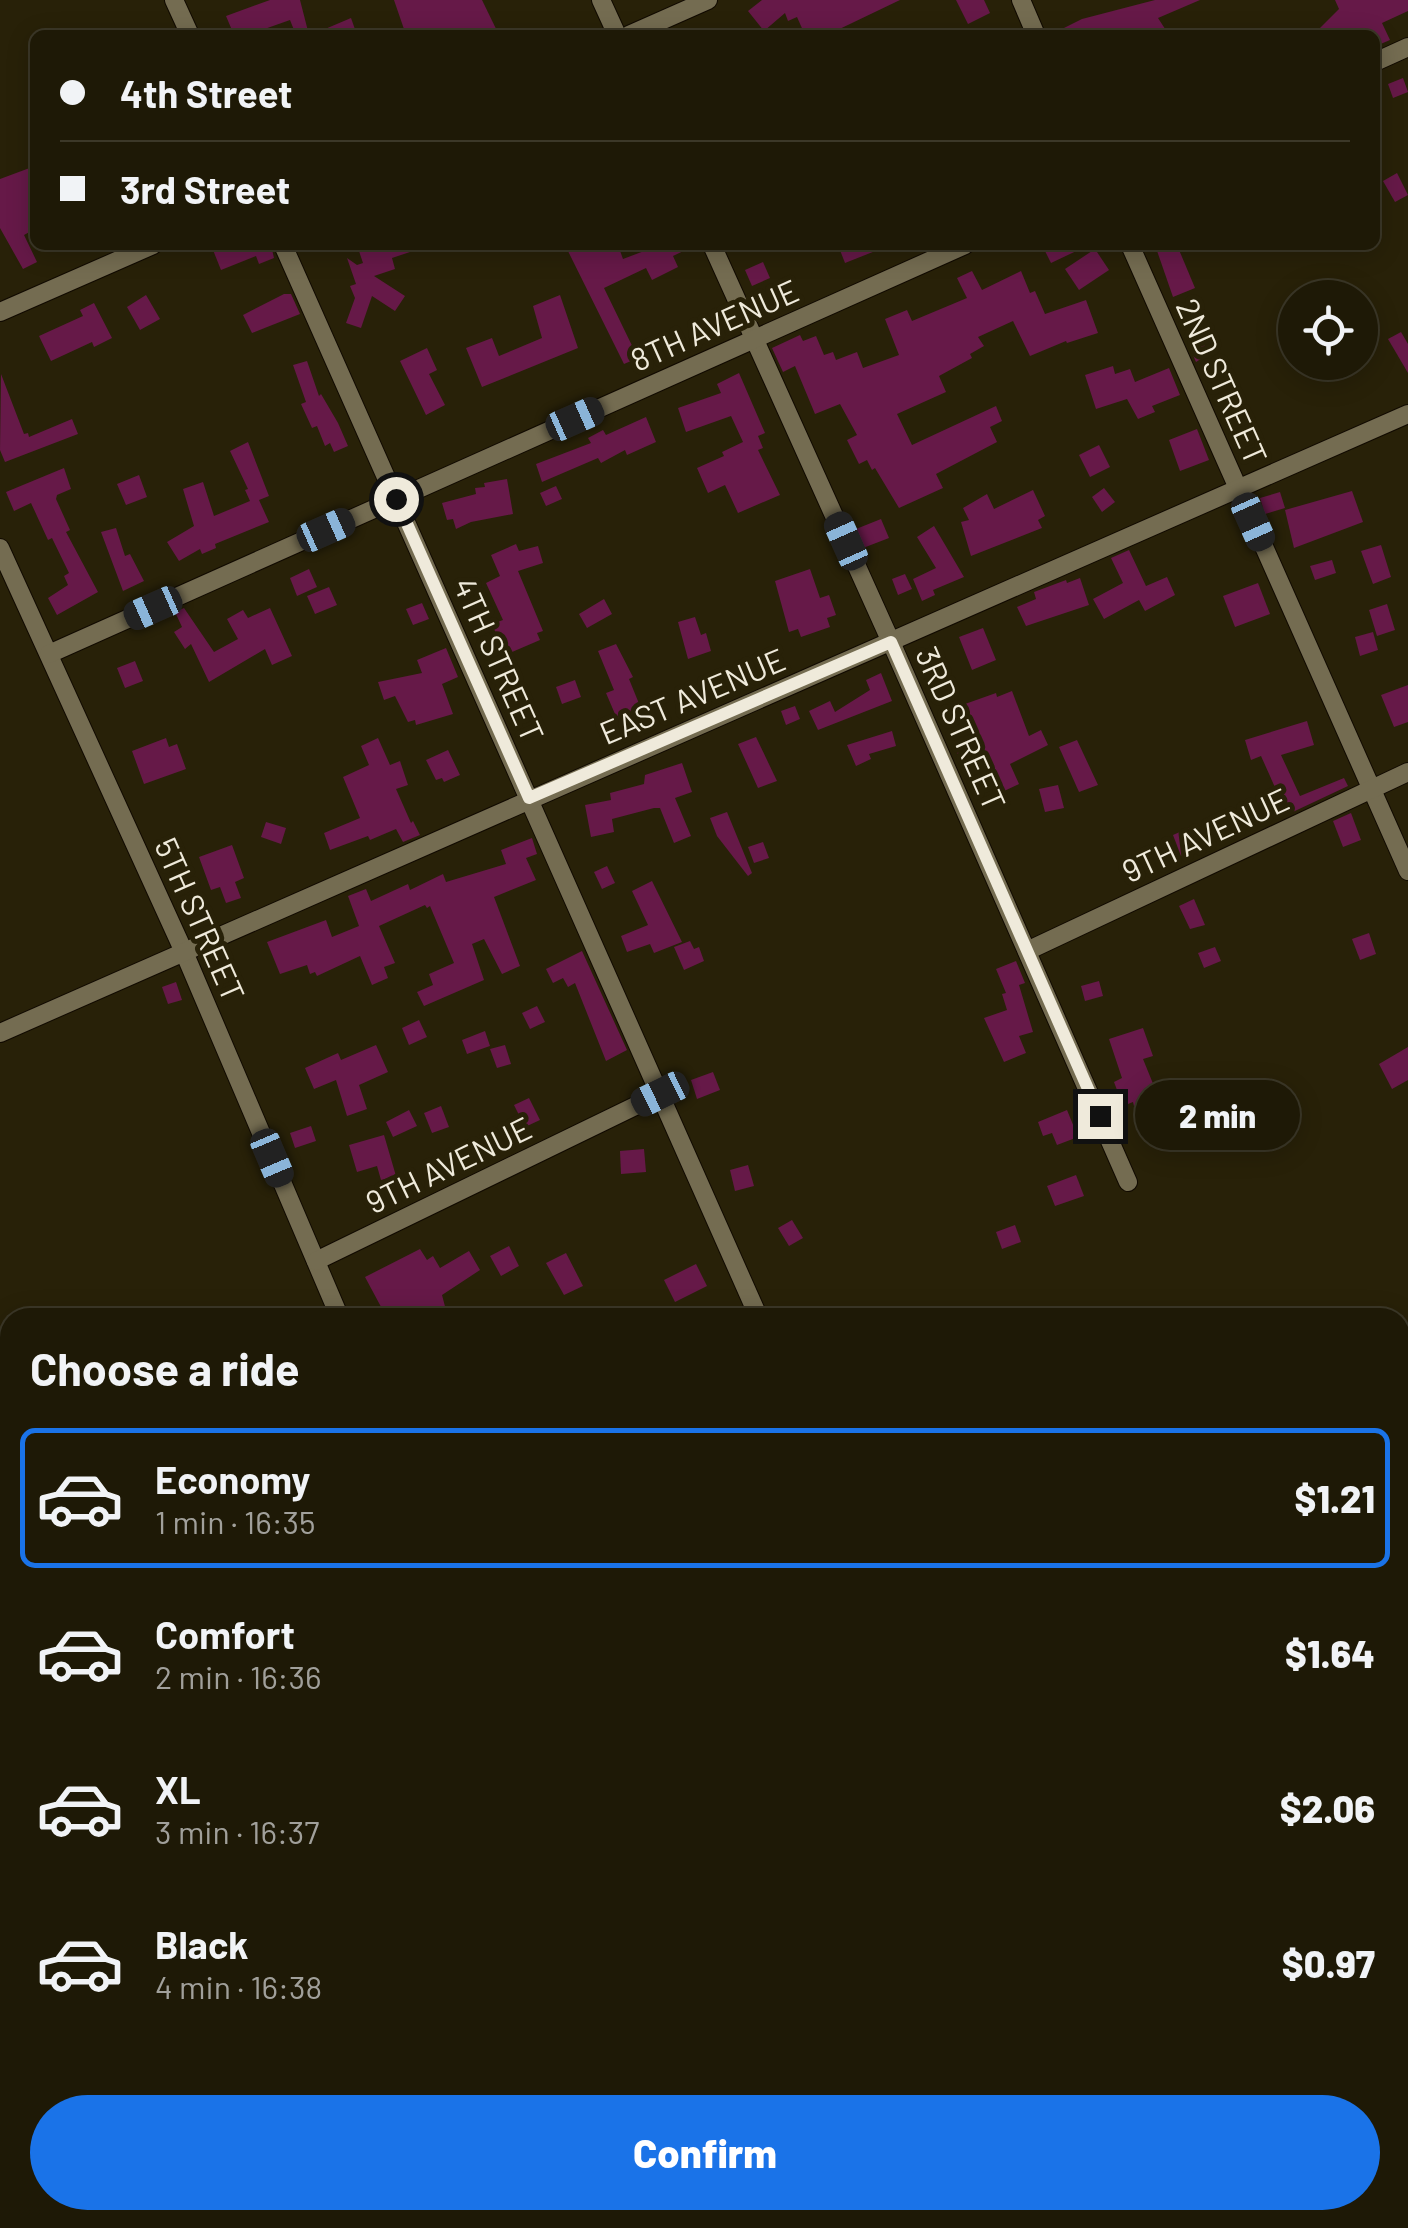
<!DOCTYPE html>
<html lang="en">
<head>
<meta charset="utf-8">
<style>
  :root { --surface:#1e1906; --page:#262210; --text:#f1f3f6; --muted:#a1a09b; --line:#3c3828; --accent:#1a73e8 }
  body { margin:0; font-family:Barlow,sans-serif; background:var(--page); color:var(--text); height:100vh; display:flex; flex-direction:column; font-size:38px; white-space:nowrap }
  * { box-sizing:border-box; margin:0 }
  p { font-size:32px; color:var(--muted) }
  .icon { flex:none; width:55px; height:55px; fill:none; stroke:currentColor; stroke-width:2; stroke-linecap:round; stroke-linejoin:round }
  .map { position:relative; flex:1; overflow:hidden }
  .details { position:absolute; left:0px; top:1308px; width:1410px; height:922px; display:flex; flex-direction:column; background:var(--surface); border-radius:30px 30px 0 0; box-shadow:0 5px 25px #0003,0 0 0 2px var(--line) }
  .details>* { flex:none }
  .top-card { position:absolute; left:30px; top:30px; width:1350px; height:220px; border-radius:15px; box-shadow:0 5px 25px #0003,0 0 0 2px var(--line); display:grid; align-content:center; height:220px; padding:0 30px; background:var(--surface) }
  .fabs { position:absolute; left:1278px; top:280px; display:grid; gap:20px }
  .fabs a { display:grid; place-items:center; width:100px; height:100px; border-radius:50%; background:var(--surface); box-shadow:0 5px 25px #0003,0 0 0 2px var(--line); font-size:50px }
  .end { position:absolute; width:45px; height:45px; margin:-22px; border:12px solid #efeadb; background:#111; box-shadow:0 0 0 5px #111 }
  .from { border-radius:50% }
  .bubble { position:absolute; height:70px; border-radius:35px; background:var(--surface); box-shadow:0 5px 25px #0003,0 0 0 2px var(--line); font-size:32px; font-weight:800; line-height:70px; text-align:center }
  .car { position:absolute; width:30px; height:60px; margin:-30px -15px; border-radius:12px; box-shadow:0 0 8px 2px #0007; background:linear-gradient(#222 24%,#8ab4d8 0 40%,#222 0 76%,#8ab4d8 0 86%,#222 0) }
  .top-card b { display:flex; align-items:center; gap:35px; height:95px; font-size:38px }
  .top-card b+b { border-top:2px solid var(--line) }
  .top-card i { width:25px; height:25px; background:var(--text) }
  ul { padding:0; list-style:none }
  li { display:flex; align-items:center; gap:30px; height:140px; margin:0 20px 15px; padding:0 10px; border:5px solid transparent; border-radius:15px }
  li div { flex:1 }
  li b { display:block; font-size:38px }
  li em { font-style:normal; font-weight:800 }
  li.on { border-color:var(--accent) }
  li>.icon { width:90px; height:90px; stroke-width:1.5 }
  h2 { padding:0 30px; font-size:45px; line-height:120px }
  .button { display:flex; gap:20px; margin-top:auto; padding:20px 30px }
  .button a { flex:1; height:115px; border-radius:60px; background:var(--accent); color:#fff; font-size:40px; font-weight:800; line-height:115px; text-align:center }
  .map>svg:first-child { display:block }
  .building { fill:#661948 }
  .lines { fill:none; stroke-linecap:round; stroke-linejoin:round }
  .street-casing { stroke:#110a00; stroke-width:20 }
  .street { stroke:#746c51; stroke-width:18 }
  .route { stroke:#efeadb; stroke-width:12 }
  .labels { text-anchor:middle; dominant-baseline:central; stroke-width:10; stroke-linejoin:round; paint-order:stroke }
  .street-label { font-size:32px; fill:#efeadb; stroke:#282108 }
</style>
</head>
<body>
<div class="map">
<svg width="1408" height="2228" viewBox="0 0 1408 2228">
  <rect width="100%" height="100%" fill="#282108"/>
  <g class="building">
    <polygon points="270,0 300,0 309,35 296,35 290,20 248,35 234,35 226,16"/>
    <polygon points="394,0 482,0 499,35 406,35"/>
    <polygon points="762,0 900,0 827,35 805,35 797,17 788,21 785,13 764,31 748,11"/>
    <polygon points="956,0 984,0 990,13 968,24"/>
    <polygon points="1155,0 1200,0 1158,18 1169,35 1050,35 1082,19"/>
    <polygon points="1335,0 1408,0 1408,11 1382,23 1390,40 1376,46 1375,35 1313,35 1339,9"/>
    <polygon points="351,18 357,35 311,35"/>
    <polygon points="1403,78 1408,92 1393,98 1388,84"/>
    <polygon points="35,166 35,229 24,235 37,262 23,269 0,228 0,179"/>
    <polygon points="1397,173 1408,195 1395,202 1383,181"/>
    <polygon points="211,245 271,245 274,258 259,264 256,256 221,270"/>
    <polygon points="376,245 422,245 422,248 392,258 395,269 374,276 405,296 395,311 372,296 361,328 346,323 355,298 350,286 356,284 347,258 357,265 363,263 359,251"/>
    <polygon points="565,245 618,245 623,259 660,245 696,245 673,256 678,267 652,280 646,268 604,288 638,358 624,364"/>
    <polygon points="838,245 888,245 888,246 845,263"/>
    <polygon points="1042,245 1089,245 1051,263"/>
    <polygon points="1155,245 1177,245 1195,288 1173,297"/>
    <polygon points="1095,249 1109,270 1079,290 1065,269"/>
    <polygon points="763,262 770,278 752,286 745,270"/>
    <polygon points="972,271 982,290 1021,271 1030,293 1035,291 1045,314 1086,300 1098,333 1067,343 1066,341 1030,356 1013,321 978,337 984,346 970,354 972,358 939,376 946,392 897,414 912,445 996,406 1002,421 990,427 997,442 936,474 943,488 899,508 875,468 872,470 867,460 859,464 847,440 857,435 840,404 815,414 795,366 783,372 772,348 800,335 803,341 816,336 824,355 833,352 836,360 857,352 863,368 899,355 885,319 907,310 912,321 967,298 957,278"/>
    <polygon points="284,294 291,294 300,314 252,333 243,315"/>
    <polygon points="146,295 160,319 140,330 127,307"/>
    <polygon points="560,295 578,348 482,387 466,348 492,338 499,356 542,338 533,306"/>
    <polygon points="94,303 112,338 94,347 92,342 51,361 39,336 83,316 80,310"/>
    <polygon points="1401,332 1408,344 1408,373 1388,339"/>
    <polygon points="1201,340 1210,353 1196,362 1190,348"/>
    <polygon points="427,348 437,370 429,374 445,405 426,415 400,361"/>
    <polygon points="307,361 319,396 321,394 338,423 348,446 334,452 330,443 325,446 317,426 312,428 301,404 306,402 293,365"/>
    <polygon points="1113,366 1115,374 1130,369 1135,382 1169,368 1180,395 1152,406 1155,412 1138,419 1127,399 1096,409 1085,375"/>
    <polygon points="739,373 765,433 758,436 763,448 758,450 780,495 738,513 725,485 708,493 697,468 724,456 722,452 743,442 731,416 686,432 678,408 721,393 717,384"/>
    <polygon points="1,374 24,434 28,433 29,437 72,419 78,434 5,462 0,450"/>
    <polygon points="646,417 656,442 627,455 625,450 601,463 598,458 542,482 536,464 591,443 588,438 603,430 606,435"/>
    <polygon points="1197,429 1209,460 1180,471 1169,440"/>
    <polygon points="248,442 269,496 259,500 269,522 215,544 216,548 202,554 200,549 179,561 167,542 194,526 183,489 203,482 214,516 250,501 245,490 248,489 230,451"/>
    <polygon points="1099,445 1110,467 1090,477 1079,455"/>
    <polygon points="64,468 71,489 57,495 56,499 70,530 66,532 98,592 57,615 48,598 68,585 64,576 69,573 52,538 48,540 31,503 14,511 6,492"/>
    <polygon points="139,475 147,497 126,505 117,484"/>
    <polygon points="507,479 513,514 471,522 456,529 453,519 447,520 442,503 476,494 475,488 485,487 484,483"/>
    <polygon points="556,486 562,499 546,506 540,493"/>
    <polygon points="1104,488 1115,502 1102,512 1092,497"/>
    <polygon points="1033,490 1045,516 1038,520 1042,528 971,556 961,522 969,520 963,508 987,494 994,509"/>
    <polygon points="1352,491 1363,522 1294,548 1285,510"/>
    <polygon points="1280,492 1285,508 1265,514 1260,498"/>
    <polygon points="881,519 889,538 863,548 856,529"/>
    <polygon points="934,526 964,577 933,590 935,595 922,601 913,579 936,568 917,537"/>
    <polygon points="116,528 125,556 130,554 144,581 123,591 101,532"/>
    <polygon points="516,544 519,551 538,546 543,563 518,571 543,631 537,633 540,640 505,655 492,624 503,620 486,583 500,576 491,555"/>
    <polygon points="1381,545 1391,577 1373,584 1361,551"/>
    <polygon points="1129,550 1146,586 1167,577 1175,595 1145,611 1139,600 1104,619 1093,599 1123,583 1111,558"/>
    <polygon points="1332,560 1336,573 1315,580 1310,566"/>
    <polygon points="309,569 317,587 297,596 290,578"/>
    <polygon points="810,569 820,598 829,595 836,615 827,618 830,627 801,637 798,629 789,632 775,581"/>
    <polygon points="905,574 912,589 898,595 892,579"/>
    <polygon points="1080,578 1089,605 1026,626 1017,607 1036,599 1034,592 1066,580 1067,583"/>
    <polygon points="1258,583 1270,614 1235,627 1223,596"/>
    <polygon points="329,587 337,605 315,614 307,596"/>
    <polygon points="604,599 612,614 587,628 579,614"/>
    <polygon points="422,603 429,619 413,625 406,609"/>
    <polygon points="1387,604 1395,630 1377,636 1369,610"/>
    <polygon points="184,608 214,652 238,639 227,619 243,610 248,618 270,608 292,656 272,665 265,649 209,682 191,644 185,649 174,632 182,627 175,612"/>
    <polygon points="695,617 701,635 706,633 711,651 688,659 678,622"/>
    <polygon points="983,628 996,660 972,670 959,637"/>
    <polygon points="1373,632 1378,650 1360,656 1355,637"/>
    <polygon points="616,644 633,677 629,679 642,711 618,721 606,693 614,690 598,651"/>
    <polygon points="446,648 458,677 442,684 453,714 416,725 415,720 408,722 395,696 384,700 378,682 422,673 417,660"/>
    <polygon points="135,661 143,681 125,688 117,668"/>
    <polygon points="881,673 892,701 818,730 809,711 830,701 835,712 870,690 866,680"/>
    <polygon points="575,680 581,697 562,704 556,687"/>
    <polygon points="1408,685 1408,722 1394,727 1381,695"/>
    <polygon points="1012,691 1029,736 1041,730 1048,745 1010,764 1019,784 1002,792 989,761 966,771 956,750 978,740 965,704 996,693 997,697"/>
    <polygon points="795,706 800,719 786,725 781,711"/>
    <polygon points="1307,721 1314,745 1281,755 1300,796 1344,778 1348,786 1280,818 1275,806 1282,803 1261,756 1251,760 1245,740"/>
    <polygon points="892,731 896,746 869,754 871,759 856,766 847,745"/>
    <polygon points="756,737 777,781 758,788 738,744"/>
    <polygon points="166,738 169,747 177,744 186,769 144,784 132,751"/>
    <polygon points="378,738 390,765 400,761 408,785 396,789 411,823 413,821 420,835 403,842 396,829 370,840 368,836 330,850 324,833 360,818 343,777 369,765 361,746"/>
    <polygon points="1077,740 1098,785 1079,792 1059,747"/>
    <polygon points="448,750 460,775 444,782 442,778 436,780 426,760"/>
    <polygon points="682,763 692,792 675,798 691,836 674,843 660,808 654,808 612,819 614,832 591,837 585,805 611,800 610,793 644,784 645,775"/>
    <polygon points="1058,785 1064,808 1045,812 1039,789"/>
    <polygon points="727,812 752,873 748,876 717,836 710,818"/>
    <polygon points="1351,813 1361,840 1343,847 1333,821"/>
    <polygon points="266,822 286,828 281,844 261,837"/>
    <polygon points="1191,827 1200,848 1181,856 1173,835"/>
    <polygon points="532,838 537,854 526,858 536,880 494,897 520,966 502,974 484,939 472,944 484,980 424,1006 417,992 433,985 429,974 454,963 430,906 427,908 425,905 379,926 395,963 384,967 388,978 372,985 360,956 317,976 315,972 310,974 307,965 280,974 267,942 326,920 332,937 359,926 348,896 366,889 371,901 408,884 410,890 443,874 446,882 506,864 501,850"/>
    <polygon points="763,842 769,858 754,863 748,847"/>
    <polygon points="232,845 244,878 235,882 241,898 226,903 220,887 211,890 199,857"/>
    <polygon points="607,866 615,883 602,889 594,872"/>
    <polygon points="652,881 682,942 654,953 650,944 627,952 621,936 648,925 632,891"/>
    <polygon points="1194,899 1205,925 1190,929 1179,906"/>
    <polygon points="1369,933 1376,954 1360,960 1352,939"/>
    <polygon points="690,941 694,949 699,947 704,961 684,970 674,947"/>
    <polygon points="1215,947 1221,961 1204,968 1198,953"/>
    <polygon points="582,951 627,1050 606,1061 575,983 568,987 563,978 553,983 546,969"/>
    <polygon points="1016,961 1025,983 1019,985 1033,1032 1019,1036 1026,1053 1004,1062 984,1018 1007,1010 1002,994 1006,993 996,969"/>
    <polygon points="1099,981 1103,996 1085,1001 1081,986"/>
    <polygon points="176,982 182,1000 168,1004 162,987"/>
    <polygon points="537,1006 545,1022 530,1029 522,1013"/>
    <polygon points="419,1020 427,1037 409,1045 402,1028"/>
    <polygon points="1143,1028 1153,1056 1143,1059 1158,1096 1134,1106 1133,1102 1123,1106 1114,1082 1122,1078 1109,1039"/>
    <polygon points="485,1031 490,1046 467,1054 462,1040"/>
    <polygon points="376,1045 388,1072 359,1085 367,1109 347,1116 336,1080 314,1089 305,1068 338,1053 341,1060"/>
    <polygon points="505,1045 511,1064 497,1068 490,1049"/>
    <polygon points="1408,1047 1408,1080 1392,1089 1379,1064"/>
    <polygon points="713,1072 720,1090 697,1099 691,1080"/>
    <polygon points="529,1098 540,1120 525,1127 514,1105"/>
    <polygon points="441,1106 449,1127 432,1133 424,1113"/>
    <polygon points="409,1110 417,1126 393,1137 386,1122"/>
    <polygon points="1067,1110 1078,1137 1057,1145 1052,1133 1043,1136 1038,1122"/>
    <polygon points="311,1126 316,1141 295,1148 290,1133"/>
    <polygon points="384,1135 396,1176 381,1180 377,1166 357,1172 349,1145"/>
    <polygon points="644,1149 646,1172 621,1174 620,1151"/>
    <polygon points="748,1165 754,1186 735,1191 730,1170"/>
    <polygon points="1076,1175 1084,1196 1055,1206 1047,1186"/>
    <polygon points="792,1220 803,1238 789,1246 778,1228"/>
    <polygon points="1015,1225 1021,1242 1002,1249 996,1232"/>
    <polygon points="509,1246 519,1266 501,1276 490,1256"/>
    <polygon points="420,1249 427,1260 433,1256 440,1268 469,1251 480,1270 442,1295 448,1318 429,1318 426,1307 404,1318 387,1318 365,1277"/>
    <polygon points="566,1253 583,1286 564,1295 546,1263"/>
    <polygon points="696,1264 707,1286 675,1302 664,1280"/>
  </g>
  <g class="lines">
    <defs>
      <g id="street">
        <polyline points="174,0 190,35"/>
        <polyline points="601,0 617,35"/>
        <polyline points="1021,0 1036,35"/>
        <polyline points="629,35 708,0"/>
        <polyline points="1375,62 1408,47"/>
        <polyline points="283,245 759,1318"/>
        <polyline points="712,245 891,642 1128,1182"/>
        <polyline points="1130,245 1408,871"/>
        <polyline points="0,312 153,245"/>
        <polyline points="0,548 184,952 340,1318"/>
        <polyline points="49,654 965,245"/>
        <polyline points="1027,951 1408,772"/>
        <polyline points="0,1033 1408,414"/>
        <polyline points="316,1261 660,1094"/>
      </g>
    </defs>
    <use href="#street" class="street-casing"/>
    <use href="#street" class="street"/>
  </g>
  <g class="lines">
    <polyline class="route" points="396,499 529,798 891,642 1100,1116"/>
  </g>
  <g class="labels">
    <g class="street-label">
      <text transform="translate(714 324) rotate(-24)">8TH AVENUE</text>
      <text transform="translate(1223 381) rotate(66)">2ND STREET</text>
      <text transform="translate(500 659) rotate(66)">4TH STREET</text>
      <text transform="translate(692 695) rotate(-23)">EAST AVENUE</text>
      <text transform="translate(962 728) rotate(66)">3RD STREET</text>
      <text transform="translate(1205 834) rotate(-25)">9TH AVENUE</text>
      <text transform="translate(201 919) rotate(66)">5TH STREET</text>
      <text transform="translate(448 1164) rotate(-26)">9TH AVENUE</text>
    </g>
  </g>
</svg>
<div class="fabs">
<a><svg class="icon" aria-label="locate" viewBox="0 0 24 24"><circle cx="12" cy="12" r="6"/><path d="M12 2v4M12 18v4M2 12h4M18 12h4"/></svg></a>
</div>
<i class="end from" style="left:396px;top:499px"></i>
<i class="end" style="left:1100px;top:1116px"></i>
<div class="bubble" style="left:1135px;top:1080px;width:165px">2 min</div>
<i class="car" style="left:575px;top:419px;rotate:66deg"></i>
<i class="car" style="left:1253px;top:522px;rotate:156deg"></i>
<i class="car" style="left:326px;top:530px;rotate:66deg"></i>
<i class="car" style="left:846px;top:541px;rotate:336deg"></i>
<i class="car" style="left:153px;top:608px;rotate:246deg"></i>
<i class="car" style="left:660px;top:1094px;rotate:244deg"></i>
<i class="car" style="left:272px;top:1158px;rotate:157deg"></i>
<div class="top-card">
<b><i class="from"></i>4th Street</b>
<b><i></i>3rd Street</b>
</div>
<section class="details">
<h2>Choose a ride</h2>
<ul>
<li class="on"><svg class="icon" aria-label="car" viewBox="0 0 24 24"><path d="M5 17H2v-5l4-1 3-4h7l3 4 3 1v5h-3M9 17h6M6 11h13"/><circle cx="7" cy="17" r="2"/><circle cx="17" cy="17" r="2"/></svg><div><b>Economy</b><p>1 min · 16:35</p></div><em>$1.21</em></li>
<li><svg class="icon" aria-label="car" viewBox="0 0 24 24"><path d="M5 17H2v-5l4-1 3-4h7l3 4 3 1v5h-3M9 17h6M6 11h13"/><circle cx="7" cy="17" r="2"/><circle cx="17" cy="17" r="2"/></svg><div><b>Comfort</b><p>2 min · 16:36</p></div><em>$1.64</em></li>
<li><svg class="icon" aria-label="car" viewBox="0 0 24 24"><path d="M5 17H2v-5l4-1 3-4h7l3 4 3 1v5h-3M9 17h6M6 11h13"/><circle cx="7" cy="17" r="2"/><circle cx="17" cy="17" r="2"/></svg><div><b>XL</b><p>3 min · 16:37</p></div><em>$2.06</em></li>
<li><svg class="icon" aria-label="car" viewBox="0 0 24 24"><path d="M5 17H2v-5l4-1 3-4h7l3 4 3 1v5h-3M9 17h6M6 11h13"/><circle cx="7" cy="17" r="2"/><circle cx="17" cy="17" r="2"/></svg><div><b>Black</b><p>4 min · 16:38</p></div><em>$0.97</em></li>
</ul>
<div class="button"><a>Confirm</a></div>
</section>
</div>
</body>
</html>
